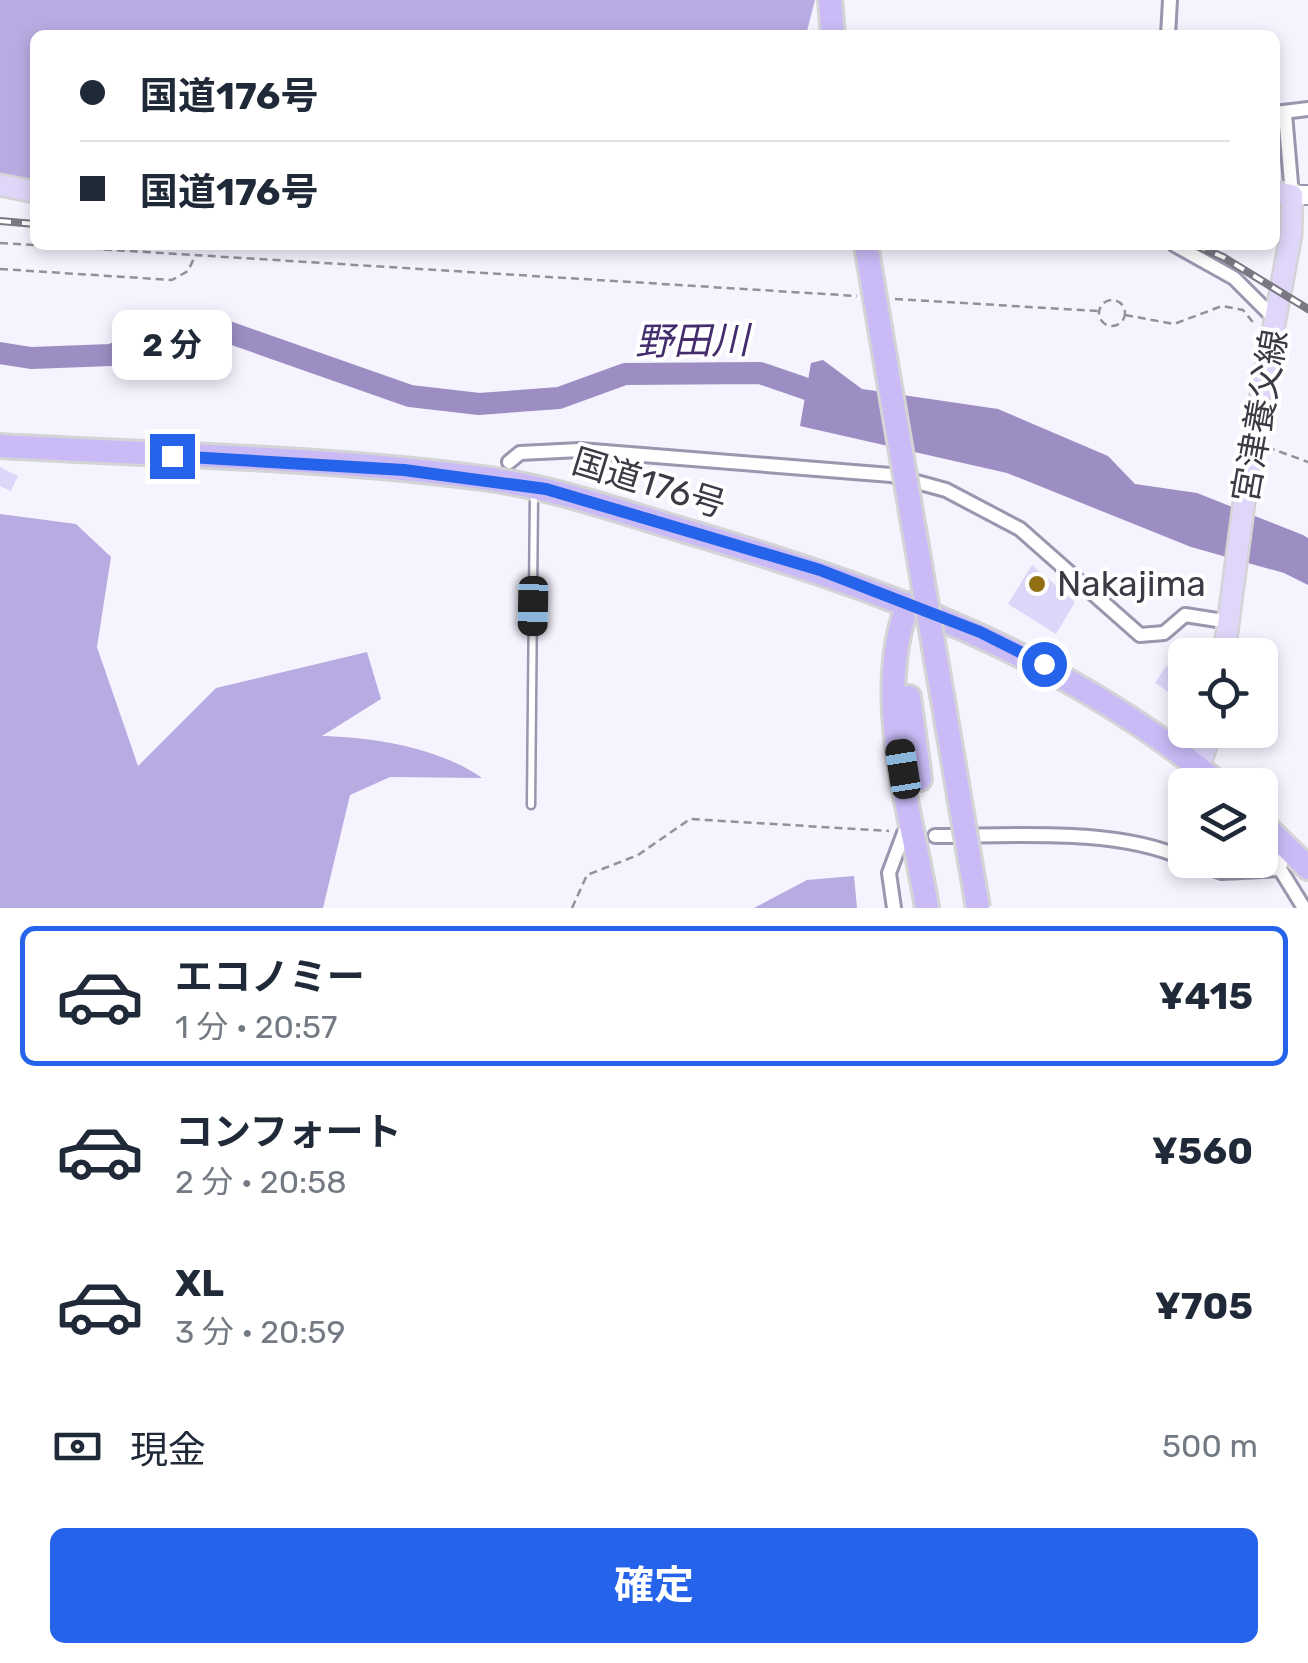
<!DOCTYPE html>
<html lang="ja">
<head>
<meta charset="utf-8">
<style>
  :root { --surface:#fff; --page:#f2f2f3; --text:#1f2937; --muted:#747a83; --line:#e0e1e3; --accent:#2563eb }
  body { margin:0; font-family:Rubik,"Noto Sans JP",sans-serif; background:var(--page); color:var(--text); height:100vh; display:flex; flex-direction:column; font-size:38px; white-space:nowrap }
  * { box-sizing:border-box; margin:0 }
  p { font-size:32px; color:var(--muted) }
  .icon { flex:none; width:55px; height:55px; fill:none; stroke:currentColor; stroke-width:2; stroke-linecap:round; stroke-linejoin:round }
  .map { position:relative; height:908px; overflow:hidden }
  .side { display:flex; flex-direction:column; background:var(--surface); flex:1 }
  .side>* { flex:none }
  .guide { position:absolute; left:30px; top:30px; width:1250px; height:220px; border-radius:15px; box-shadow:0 5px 15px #0003; display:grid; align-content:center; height:220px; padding:0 50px; background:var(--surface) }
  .buttons { position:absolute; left:1168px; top:638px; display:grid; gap:20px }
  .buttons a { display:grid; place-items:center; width:110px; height:110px; border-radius:15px; background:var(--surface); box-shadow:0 5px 15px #0003; font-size:50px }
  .end { position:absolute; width:45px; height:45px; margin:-22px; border:12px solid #2563eb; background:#fff; box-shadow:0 0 0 5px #fff }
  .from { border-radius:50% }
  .bubble { position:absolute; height:70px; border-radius:15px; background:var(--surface); box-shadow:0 5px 15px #0003; font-size:32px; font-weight:700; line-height:70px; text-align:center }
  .car { position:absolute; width:30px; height:60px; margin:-30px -15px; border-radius:12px; box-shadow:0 0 8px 2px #0007; background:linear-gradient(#222 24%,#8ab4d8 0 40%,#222 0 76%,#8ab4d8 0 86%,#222 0) }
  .guide b { display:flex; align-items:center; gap:35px; height:95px; font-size:38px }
  .guide b+b { border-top:2px solid var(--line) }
  .guide i { width:25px; height:25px; background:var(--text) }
  ul { padding:18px 0 0; list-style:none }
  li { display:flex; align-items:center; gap:30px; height:140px; margin:0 20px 15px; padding:0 30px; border:5px solid transparent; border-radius:15px }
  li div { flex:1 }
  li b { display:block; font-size:38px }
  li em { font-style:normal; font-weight:700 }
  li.current { border-color:var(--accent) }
  li>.icon { width:90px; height:90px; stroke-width:1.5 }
  .pay { display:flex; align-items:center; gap:25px; height:110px; padding:0 50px; font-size:38px }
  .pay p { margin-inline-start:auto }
  .primary-button { display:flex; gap:20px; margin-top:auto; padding:20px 50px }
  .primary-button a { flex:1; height:115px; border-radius:15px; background:var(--accent); color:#fff; font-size:40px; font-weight:700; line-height:115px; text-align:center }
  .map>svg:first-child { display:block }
  .forest { fill:#b8abe1 }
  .water { fill:#9c8ec3 }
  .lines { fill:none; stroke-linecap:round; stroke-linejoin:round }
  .river { stroke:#9c8ec3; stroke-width:22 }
  .building { fill:#ddd6f8 }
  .lane-casing { stroke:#9b95ae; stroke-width:11 }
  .street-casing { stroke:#9b95ae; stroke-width:18 }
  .secondary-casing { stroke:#9b95ae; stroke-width:22 }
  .primary-casing { stroke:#d4d4d6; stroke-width:25 }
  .highway-casing { stroke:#d4d4d6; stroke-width:28 }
  .path { stroke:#93909b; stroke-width:2.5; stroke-dasharray:8 5; stroke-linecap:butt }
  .lane { stroke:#fff; stroke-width:6 }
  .street { stroke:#fff; stroke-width:12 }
  .secondary { stroke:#fff; stroke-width:18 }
  .primary { stroke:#dfd6fa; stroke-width:20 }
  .highway { stroke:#cabbf7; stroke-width:22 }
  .rail-casing { stroke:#7a7883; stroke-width:8 }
  .rail { stroke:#fff; stroke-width:4; stroke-dasharray:11; stroke-linecap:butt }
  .highway-bridge-casing { stroke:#d4d4d6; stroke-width:28; stroke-linecap:butt }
  .highway-bridge { stroke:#cabbf7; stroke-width:22 }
  .route { stroke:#2563eb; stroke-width:12 }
  .poi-dot { fill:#916f15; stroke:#fff; stroke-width:4 }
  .labels { text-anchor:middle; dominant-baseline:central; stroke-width:8; stroke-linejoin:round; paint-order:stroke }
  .street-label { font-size:35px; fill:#3d3a45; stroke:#fff }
  .poi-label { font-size:35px; fill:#3d3a45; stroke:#fff; text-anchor:start }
  .water-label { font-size:38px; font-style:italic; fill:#432d6d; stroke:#fff }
</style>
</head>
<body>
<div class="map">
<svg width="1308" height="908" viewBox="0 0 1308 908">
  <rect width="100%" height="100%" fill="#f5f3fe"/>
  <g class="forest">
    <polygon points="0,0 815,0 806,35 35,35 35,186 0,178"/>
    <path d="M0 514 76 524 111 557 97 647 138 766 216 688 367 652 381 699 322 736C373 737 440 748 482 778L390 777 350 795 323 908H0Z"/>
    <polygon points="854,876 857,908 754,908 807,880"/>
  </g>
  <polygon class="water" points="823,360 862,389 998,409 1108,456 1135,484 1197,493 1303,535 1308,538 1308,585 1284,573 1191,547 1007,473 800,426 811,363"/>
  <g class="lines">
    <polyline class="river" points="0,353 31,358 111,355 161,335 222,330 410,396 479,404 559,398 625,374 760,373 836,399"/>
  </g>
  <g class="building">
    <polygon points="0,467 18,476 11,491 0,486"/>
    <polygon points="1032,565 1075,602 1056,634 1008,604"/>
    <polygon points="1166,666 1185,678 1185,703 1155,683"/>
  </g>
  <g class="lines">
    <defs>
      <polyline id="lane" points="531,805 534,493"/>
      <g id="street">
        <polyline points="1168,35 1170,0"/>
        <polyline points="1275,113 1308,109"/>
        <polyline points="1285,114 1292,195"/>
        <polyline points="1175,245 1234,278 1276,320"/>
        <polyline points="509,462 520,453 580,450 891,475 946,490 1020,529 1140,635 1164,633 1185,615 1230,622"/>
        <path d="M935 836C1012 836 1116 827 1185 859"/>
        <polyline points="1284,845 1280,869 1304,908"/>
        <polyline points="1188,860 1222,872 1280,869"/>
        <polyline points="894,908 889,873 904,833 909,834"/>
      </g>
      <polyline id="secondary" points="1292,195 1308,195"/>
      <g id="primary">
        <polyline points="0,185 35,192"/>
        <polyline points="1224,655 1252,442 1291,235 1292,195 1275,192"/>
        <polyline points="1199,768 1211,730"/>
      </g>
      <g id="highway">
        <polyline points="830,0 833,35"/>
        <path d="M0 446C158 455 326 457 482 478 552 487 619 511 686 531 879 588 1064 654 1220 785"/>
        <path d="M908 604C872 698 912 812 927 908"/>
        <polyline points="909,697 920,779"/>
        <polyline points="1260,821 1308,868"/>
      </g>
    </defs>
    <use href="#lane" class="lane-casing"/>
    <use href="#street" class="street-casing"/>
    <use href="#secondary" class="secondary-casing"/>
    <use href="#primary" class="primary-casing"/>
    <use href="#highway" class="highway-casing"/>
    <g class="path">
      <polyline points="0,243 857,296"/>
      <polyline points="0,269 172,280 188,271 195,256"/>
      <polyline points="895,299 1098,311"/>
      <circle cx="1112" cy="313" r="13"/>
      <polyline points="1125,315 1174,324 1222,306 1243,310 1256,326"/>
      <polyline points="1267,447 1308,462"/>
      <polyline points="572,908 587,875 638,855 690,819 889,831"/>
    </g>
    <use href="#lane" class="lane"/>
    <use href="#street" class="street"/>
    <use href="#secondary" class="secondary"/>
    <use href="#primary" class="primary"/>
    <use href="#highway" class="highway"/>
    <defs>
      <g id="rail">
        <polyline points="0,221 35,224"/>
        <polyline points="1195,245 1223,257 1308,309"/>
      </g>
    </defs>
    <use href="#rail" class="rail-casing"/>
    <use href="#rail" class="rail"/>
    <defs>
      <polyline id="highway-bridge" points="866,245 978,908"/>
    </defs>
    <use href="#highway-bridge" class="highway-bridge-casing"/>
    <use href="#highway-bridge" class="highway-bridge"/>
  </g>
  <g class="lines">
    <polyline class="route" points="172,456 404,470 546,489 820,570 980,632 1044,664"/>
  </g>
  <circle class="poi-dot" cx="1037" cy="584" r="10"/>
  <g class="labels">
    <g class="street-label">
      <text transform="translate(1260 416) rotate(-80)">宮津養父線</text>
      <text transform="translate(649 483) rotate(17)">国道176号</text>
    </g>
    <g class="poi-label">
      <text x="1057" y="584">Nakajima</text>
    </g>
    <g class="water-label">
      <text transform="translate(692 341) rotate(-1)">野田川</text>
    </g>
  </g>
</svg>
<div class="buttons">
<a><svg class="icon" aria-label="locate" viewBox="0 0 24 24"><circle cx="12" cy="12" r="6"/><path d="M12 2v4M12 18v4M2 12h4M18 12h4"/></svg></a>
<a><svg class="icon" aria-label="layers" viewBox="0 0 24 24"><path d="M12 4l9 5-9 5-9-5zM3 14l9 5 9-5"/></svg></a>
</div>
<i class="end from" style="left:1044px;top:664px"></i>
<i class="end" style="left:172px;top:456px"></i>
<div class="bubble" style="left:112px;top:310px;width:120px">2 分</div>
<i class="car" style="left:533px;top:606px;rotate:181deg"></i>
<i class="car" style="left:903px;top:769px;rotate:351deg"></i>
<div class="guide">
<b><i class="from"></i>国道176号</b>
<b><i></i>国道176号</b>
</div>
</div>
<section class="side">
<ul>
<li class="current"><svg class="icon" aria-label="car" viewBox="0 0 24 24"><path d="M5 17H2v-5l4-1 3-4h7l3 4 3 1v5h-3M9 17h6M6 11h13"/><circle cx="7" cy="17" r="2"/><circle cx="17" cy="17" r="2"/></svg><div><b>エコノミー</b><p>1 分 · 20:57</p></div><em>¥415</em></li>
<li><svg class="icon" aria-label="car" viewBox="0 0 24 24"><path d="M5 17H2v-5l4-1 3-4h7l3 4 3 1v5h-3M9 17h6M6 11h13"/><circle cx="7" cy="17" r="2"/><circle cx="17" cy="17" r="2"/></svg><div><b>コンフォート</b><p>2 分 · 20:58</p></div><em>¥560</em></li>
<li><svg class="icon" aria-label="car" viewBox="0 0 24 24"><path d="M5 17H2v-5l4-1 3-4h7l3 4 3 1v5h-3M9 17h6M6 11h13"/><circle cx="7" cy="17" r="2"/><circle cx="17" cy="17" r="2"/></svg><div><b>XL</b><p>3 分 · 20:59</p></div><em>¥705</em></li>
</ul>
<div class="pay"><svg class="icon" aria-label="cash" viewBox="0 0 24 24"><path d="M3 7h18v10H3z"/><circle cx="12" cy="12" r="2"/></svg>現金<p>500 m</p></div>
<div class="primary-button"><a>確定</a></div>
</section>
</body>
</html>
